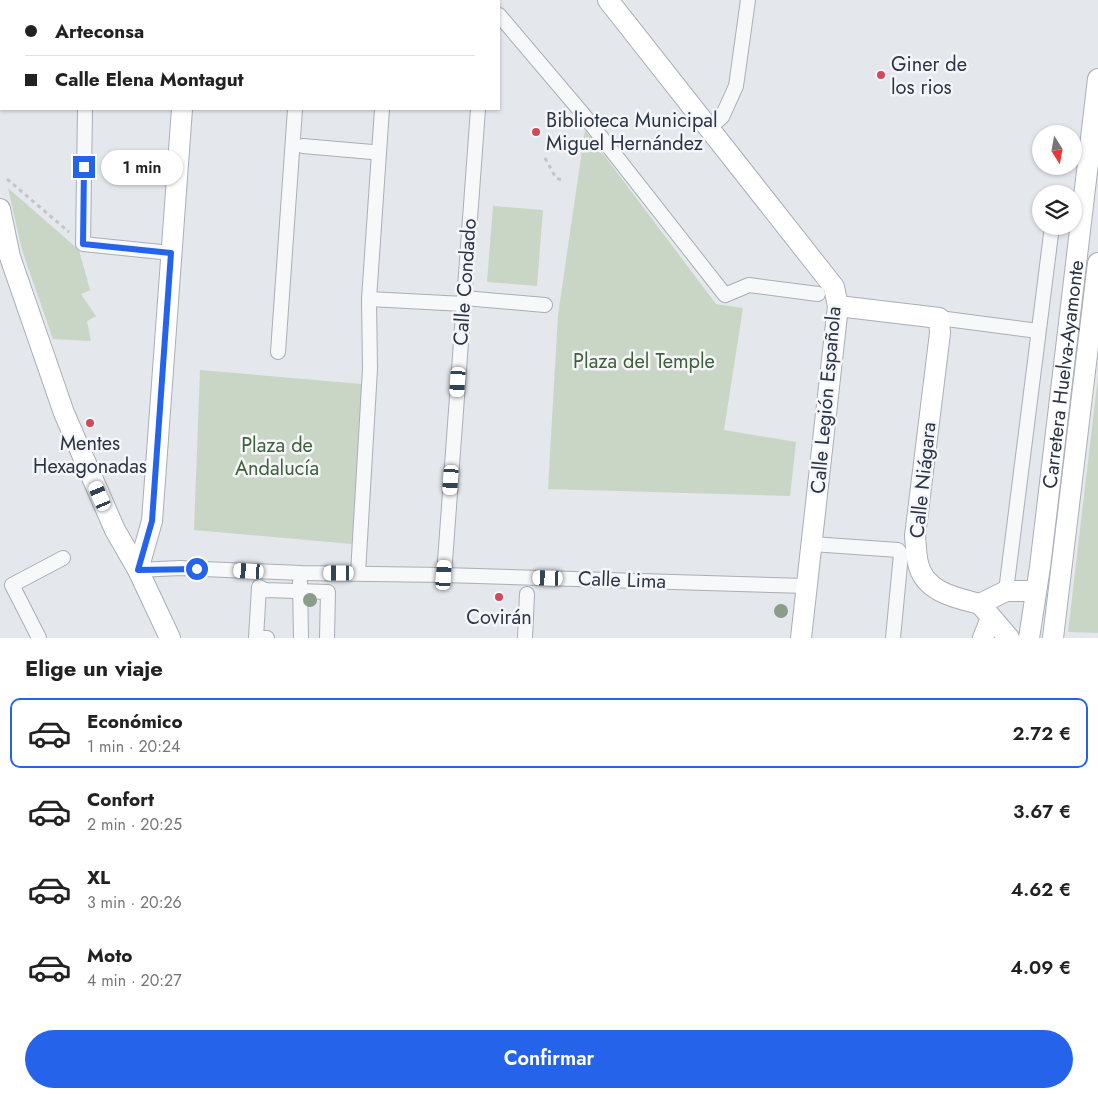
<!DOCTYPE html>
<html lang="es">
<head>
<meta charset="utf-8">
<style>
  :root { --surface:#fff; --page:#f6f6f6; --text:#222; --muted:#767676; --line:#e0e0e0; --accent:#2563eb }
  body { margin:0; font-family:Jost,sans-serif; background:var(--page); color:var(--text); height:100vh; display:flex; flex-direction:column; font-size:19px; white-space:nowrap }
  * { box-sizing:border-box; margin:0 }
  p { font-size:16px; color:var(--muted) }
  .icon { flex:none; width:28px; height:28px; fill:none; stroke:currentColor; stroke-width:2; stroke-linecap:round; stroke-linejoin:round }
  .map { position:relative; height:638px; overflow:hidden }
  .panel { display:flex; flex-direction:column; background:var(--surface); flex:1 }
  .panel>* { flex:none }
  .top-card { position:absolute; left:0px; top:0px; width:500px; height:110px; box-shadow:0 1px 4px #0004; display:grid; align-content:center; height:110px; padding:0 25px; background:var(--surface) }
  .needle { width:32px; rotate:169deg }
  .buttons { position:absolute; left:1032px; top:125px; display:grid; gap:10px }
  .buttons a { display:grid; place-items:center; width:50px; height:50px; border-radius:50%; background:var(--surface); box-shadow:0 1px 4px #0004; font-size:25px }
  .end { position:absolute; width:22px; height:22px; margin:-11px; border:6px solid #2563eb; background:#fff; box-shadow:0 0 0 2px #fff }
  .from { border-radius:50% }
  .bubble { position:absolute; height:35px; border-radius:18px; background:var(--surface); box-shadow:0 1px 4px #0004; font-size:16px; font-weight:600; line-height:35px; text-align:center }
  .car { position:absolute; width:15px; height:30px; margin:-15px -8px; border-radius:6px; box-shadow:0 0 4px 1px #0007; background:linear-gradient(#fff 24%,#345 0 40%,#fff 0 76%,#345 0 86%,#fff 0) }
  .top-card b { display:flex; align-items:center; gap:18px; height:48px; font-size:19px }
  .top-card b+b { border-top:1px solid var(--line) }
  .top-card i { width:12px; height:12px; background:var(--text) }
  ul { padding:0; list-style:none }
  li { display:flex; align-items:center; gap:15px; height:70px; margin:0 10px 8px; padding:0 15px; border:2px solid transparent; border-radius:10px }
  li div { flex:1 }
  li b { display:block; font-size:19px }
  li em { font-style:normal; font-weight:600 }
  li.selected { border-color:var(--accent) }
  li>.icon { width:45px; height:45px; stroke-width:1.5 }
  h2 { padding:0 25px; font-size:22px; line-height:60px }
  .button { display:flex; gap:10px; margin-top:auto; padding:10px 25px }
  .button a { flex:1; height:58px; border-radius:30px; background:var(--accent); color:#fff; font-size:20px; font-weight:600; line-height:58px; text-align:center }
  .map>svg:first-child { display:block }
  .green { fill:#c9d6c5 }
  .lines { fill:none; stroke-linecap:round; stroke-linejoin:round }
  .lane-casing { stroke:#a9aeb7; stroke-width:9 }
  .street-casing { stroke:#a9aeb7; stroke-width:16 }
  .secondary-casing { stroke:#a9aeb7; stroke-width:22 }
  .path { stroke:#c2c5cb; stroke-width:3; stroke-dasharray:4 4; stroke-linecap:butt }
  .lane { stroke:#f7f8fa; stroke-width:7 }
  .street { stroke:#f7f8fa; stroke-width:14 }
  .secondary { stroke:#fff; stroke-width:20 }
  .tree { fill:#899d89 }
  .route { stroke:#2563eb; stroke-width:6 }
  .poi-dot { fill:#d1495b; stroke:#f4f6f9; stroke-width:2 }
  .labels { text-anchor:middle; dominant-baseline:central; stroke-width:5; stroke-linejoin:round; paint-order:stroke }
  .poi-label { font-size:20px; fill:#2b3445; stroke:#f4f6f9; text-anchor:start }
  .street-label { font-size:20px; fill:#2b3445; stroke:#f4f6f9 }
  .park-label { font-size:20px; fill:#3f6138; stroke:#f4f6f9 }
</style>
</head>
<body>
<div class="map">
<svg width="1098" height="638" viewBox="0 0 1098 638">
  <rect width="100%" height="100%" fill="#e4e7ec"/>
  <g class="green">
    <polygon points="585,130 716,304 743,308 724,430 796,442 790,496 548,489 558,315"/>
    <polygon points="8,188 79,250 90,290 81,294 96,316 87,321 91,341 53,339 22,250"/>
    <polygon points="493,206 543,210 537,286 487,282"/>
    <polygon points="200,370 362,384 352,544 194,530"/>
    <polygon points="1098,376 1098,633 1068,632"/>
  </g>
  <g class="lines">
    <defs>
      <polyline id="lane" points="303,1 303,0"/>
      <g id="street">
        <polyline points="486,0 487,1"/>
        <polyline points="79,1 79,0"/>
        <polyline points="390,1 390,0"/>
        <polyline points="499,15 583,114 725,295 749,285 818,294"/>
        <polyline points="85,109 83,244 171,253"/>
        <polyline points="709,128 722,117 736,86 748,0"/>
        <polyline points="303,146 372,152"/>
        <polyline points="464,298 545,305"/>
        <polyline points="369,299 464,304"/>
        <polyline points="939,318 1038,331"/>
        <polyline points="278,352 295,109"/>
        <polyline points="812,544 898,550 901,554 893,638"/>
        <polyline points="138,570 180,568 301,573 444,575 807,586"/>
        <polyline points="358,573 370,369 369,299 382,109"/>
        <polyline points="444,575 478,109"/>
        <polyline points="300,582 301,638"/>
        <polyline points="1006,591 1052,226"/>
        <polyline points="39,638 12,585 63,558"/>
        <polyline points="267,638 256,638 259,587 265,590 328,592 327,638"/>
        <polyline points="525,638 527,594"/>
      </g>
      <g id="secondary">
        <polyline points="608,0 834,287 838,306 801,638"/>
        <polyline points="190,1 190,0"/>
        <polyline points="0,209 10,257 64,413 115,530 138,570 170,638"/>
        <path d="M838 306 939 318 940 333 915 536C916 545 916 555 918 563 924 592 956 598 980 604"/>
        <polyline points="138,570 152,521 182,109"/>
        <polyline points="980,604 1006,591 1036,591"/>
        <polyline points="980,604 1009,638"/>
        <polyline points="983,638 991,618"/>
        <path id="s1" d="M1029 638 1040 567 1098 79"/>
        <polyline points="1053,638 1098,263"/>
      </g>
    </defs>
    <use href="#lane" class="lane-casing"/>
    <use href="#street" class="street-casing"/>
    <use href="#secondary" class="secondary-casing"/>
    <g class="path">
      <polyline points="545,158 556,178 562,180"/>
      <polyline points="7,179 69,232"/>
    </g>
    <use href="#lane" class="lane"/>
    <use href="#street" class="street"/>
    <use href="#secondary" class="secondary"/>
  </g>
  <g class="tree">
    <circle cx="310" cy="600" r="7"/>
    <circle cx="781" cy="611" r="7"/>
  </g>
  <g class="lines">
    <polyline class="route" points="84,167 83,244 171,253 152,521 138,570 197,569"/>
  </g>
  <g class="poi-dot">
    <circle cx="881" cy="75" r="5"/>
    <circle cx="536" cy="132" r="5"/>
    <circle cx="90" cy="423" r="5"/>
    <circle cx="499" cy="597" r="5"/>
  </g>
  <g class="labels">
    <g class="poi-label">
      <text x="891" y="64">Giner de<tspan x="891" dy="23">los rios</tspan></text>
      <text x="546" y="120">Biblioteca Municipal<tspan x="546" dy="23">Miguel Hernández</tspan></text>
      <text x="90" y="443" text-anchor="middle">Mentes<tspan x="90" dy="23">Hexagonadas</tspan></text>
      <text x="499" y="617" text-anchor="middle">Covirán</text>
    </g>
    <g class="street-label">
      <text transform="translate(465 282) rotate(-86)">Calle Condado</text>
      <text stroke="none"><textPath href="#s1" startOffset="266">Carretera Huelva-Ayamonte</textPath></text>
      <text transform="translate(826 400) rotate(-85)">Calle Legión Española</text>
      <text transform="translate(923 480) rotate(-84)">Calle Niágara</text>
      <text transform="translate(622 580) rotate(2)">Calle Lima</text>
    </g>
    <g class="park-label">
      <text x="644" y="361">Plaza del Temple</text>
      <text x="277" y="445">Plaza de<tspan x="277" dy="23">Andalucía</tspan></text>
    </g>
  </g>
</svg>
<div class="buttons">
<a><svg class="needle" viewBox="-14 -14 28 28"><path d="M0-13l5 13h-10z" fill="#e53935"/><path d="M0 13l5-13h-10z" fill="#767676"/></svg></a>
<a><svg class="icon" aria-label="layers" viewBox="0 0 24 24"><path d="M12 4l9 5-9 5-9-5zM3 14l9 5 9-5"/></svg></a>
</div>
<i class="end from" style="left:197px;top:569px"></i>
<i class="end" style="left:84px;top:167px"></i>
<div class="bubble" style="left:101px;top:150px;width:82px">1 min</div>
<i class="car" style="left:458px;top:382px;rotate:184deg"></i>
<i class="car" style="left:451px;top:480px;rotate:184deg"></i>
<i class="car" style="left:100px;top:496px;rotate:337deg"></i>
<i class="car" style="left:249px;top:571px;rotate:273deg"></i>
<i class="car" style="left:339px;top:573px;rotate:270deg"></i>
<i class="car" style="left:444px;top:575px;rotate:4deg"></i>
<i class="car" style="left:548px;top:578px;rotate:272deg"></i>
<div class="top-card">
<b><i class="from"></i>Arteconsa</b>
<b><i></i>Calle Elena Montagut</b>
</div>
</div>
<section class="panel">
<h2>Elige un viaje</h2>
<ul>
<li class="selected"><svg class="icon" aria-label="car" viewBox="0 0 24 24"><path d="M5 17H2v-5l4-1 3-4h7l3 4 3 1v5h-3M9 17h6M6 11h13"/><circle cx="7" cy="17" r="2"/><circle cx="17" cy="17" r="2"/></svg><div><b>Económico</b><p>1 min · 20:24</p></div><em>2.72 €</em></li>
<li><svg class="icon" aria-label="car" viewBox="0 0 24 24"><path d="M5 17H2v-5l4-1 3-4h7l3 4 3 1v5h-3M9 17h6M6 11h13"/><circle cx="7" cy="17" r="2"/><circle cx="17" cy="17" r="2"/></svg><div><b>Confort</b><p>2 min · 20:25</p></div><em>3.67 €</em></li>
<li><svg class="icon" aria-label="car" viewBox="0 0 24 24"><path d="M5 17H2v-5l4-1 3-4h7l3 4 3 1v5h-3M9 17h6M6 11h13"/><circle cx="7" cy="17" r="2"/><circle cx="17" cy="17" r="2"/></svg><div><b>XL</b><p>3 min · 20:26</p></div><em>4.62 €</em></li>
<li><svg class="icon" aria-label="car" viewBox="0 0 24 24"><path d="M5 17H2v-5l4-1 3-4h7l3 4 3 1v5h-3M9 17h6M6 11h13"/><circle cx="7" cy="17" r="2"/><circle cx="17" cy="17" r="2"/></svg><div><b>Moto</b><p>4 min · 20:27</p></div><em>4.09 €</em></li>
</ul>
<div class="button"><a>Confirmar</a></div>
</section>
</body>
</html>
